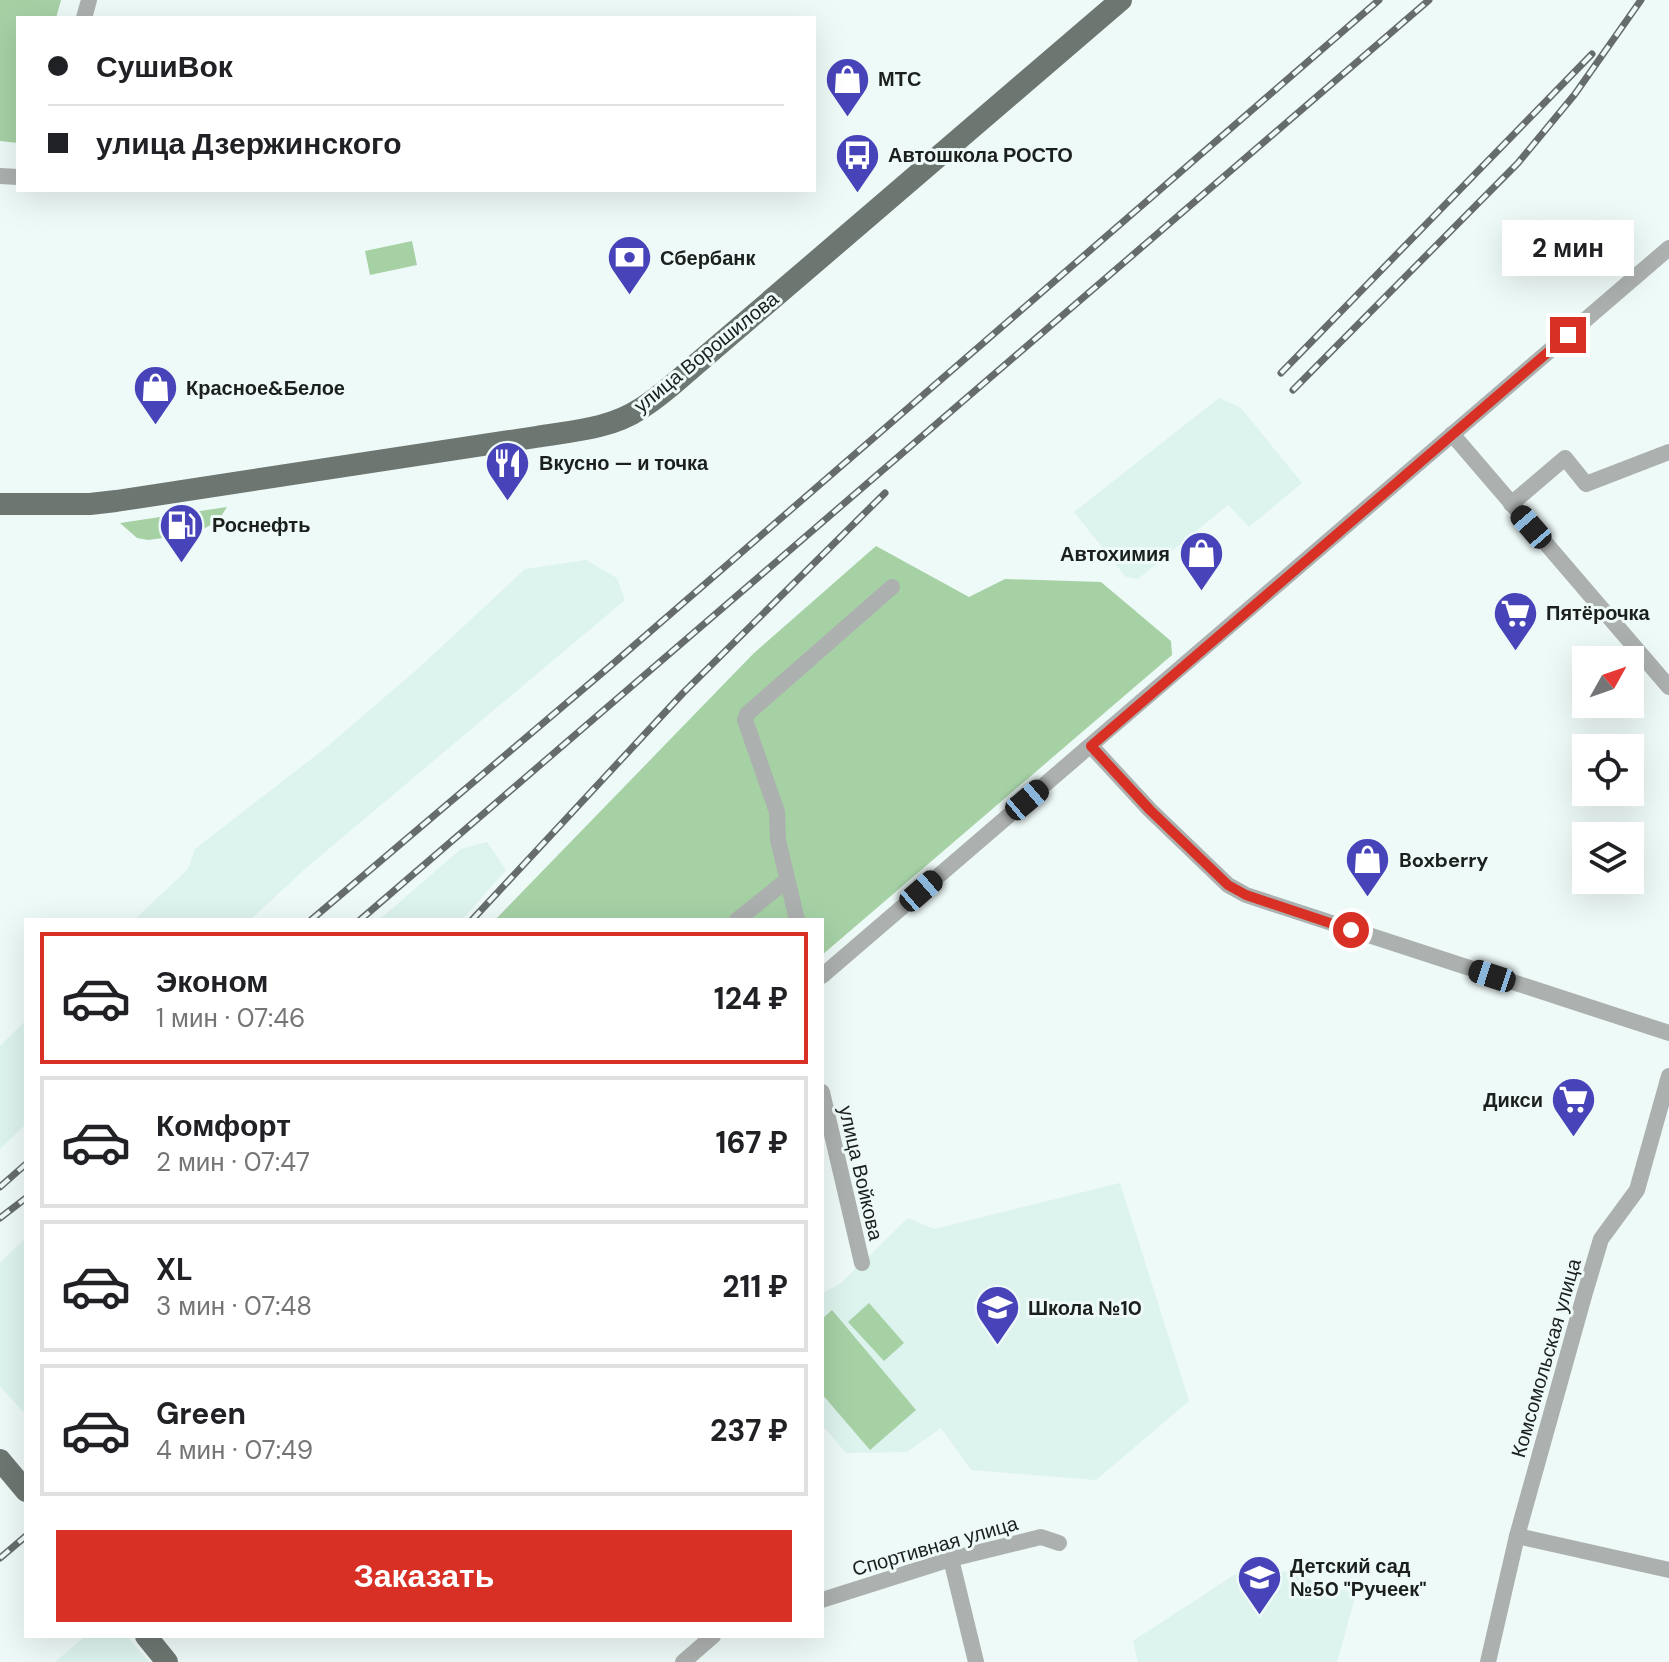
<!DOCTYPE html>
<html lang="ru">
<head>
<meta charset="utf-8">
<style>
  :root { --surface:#fff; --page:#f2f2f2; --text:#202124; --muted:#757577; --line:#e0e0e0; --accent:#d93025 }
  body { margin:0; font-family:"DM Sans",sans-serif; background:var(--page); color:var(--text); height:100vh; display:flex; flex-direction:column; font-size:30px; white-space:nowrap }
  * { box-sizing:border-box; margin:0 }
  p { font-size:26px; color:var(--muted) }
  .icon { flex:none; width:44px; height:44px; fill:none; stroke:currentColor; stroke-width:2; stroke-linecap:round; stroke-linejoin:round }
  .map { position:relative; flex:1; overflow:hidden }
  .sheet { position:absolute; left:24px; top:918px; width:800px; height:720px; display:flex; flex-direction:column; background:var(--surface); border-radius:0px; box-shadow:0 8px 32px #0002 }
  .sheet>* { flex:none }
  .banner { position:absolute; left:16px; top:16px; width:800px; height:176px; border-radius:0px; box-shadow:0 8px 32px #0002; display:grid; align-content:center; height:176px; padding:0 32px; background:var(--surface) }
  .needle { width:52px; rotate:50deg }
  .controls { position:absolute; left:1572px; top:646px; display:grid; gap:16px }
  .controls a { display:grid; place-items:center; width:72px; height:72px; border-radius:0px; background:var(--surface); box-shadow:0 8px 32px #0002; font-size:40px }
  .end { position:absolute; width:36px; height:36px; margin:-18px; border:10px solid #d93025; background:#fff; box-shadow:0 0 0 4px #fff }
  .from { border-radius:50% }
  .bubble { position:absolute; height:56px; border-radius:0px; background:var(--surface); box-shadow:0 8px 32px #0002; font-size:26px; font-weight:700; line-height:56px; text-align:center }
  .car { position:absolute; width:24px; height:48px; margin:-24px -12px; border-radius:10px; box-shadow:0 0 6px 2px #0007; background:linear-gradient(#222 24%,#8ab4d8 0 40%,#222 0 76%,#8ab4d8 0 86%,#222 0) }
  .banner b { display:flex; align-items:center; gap:28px; height:76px; font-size:30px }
  .banner b+b { border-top:2px solid var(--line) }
  .banner i { width:20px; height:20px; background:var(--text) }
  ul { padding:14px 0 0; list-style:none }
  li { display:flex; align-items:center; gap:24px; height:132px; margin:0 16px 12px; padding:0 16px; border:4px solid var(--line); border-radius:0px }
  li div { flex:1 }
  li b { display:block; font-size:30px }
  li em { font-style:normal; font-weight:700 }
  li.on { border-color:var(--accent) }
  li>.icon { width:72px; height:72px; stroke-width:1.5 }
  .cta { display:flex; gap:16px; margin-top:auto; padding:16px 32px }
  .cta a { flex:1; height:92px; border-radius:0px; background:var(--accent); color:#fff; font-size:32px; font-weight:700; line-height:92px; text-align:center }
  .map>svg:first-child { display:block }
  .built { fill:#ddf3ee }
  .green { fill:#a6d1a5 }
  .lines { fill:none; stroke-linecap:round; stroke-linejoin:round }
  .minor { stroke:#acb0ae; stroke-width:16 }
  .major { stroke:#6e7672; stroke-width:22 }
  .rail-casing { stroke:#656c6b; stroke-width:7 }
  .rail { stroke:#eefaf8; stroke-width:4; stroke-dasharray:12; stroke-linecap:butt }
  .route { stroke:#d93025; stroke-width:10 }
  .labels { text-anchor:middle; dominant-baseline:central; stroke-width:6; stroke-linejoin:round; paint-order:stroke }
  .poi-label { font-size:20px; font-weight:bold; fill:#1b1f1e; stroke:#eefaf8; text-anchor:start }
  .street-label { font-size:20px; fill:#1b1f1e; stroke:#eefaf8 }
</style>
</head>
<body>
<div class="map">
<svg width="1669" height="1662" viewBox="0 0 1669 1662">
  <rect width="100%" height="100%" fill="#eefaf8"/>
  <g class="built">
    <polygon points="1219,398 1241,408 1302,483 1249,527 1228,505 1138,579 1126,577 1074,512"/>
    <polygon points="586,560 617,578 625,600 306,868 250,920 134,920 188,869 195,849 328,746 422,665 525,569"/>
    <polygon points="487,842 506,870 462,920 379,920 461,849"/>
    <polygon points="26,1020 26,1124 0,1149 0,1046"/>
    <polygon points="1120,1183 1189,1401 1096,1480 971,1470 941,1428 907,1452 846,1453 822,1425 822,1293 840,1284 908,1218 934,1229"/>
    <polygon points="26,1238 26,1415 0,1386 0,1263"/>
    <polygon points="1254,1562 1356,1594 1337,1662 1138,1662 1133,1641"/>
    <polygon points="86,1636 127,1636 149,1662 55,1662"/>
  </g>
  <g class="green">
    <polygon points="0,0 61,0 56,18 18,18 18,143 0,141"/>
    <polygon points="412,241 417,265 370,275 365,251"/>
    <polygon points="227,507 218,521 194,534 148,540 137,538 120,523"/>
    <polygon points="876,546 969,597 1005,579 1101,582 1171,641 1172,655 822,955 822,920 495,920 753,654"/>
    <polygon points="869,1303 904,1343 884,1361 848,1322"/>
    <polygon points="832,1310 916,1410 870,1450 822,1394 822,1319"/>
  </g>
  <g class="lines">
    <g class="minor">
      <polyline points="84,18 89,0"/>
      <polyline points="0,176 18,177"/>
      <polyline points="1452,434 1669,687"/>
      <polyline points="1511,504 1565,458 1586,484 1669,452"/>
      <polyline points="1091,746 1150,810 1228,885 1246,895 1669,1033"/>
      <polyline points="737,920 787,880"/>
      <polyline points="797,920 778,840 777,812 745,720 747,714 892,587"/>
      <polyline points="822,976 1669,248"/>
      <polyline points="822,1092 862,1263"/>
      <polyline points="1517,1536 1669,1570"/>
      <polyline points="951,1559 976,1662"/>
      <polyline points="822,1600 951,1559 1041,1537 1059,1543"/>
      <polyline points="683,1662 713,1636"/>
      <polyline points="1488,1662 1517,1536 1584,1296 1601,1239 1637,1190 1669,1076"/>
    </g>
    <g class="major">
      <path d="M0 504H90L116 501 536 437C571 431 610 429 640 409 662 396 681 377 700 361L1121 0"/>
      <polyline points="0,1460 26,1491"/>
      <polyline points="146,1636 167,1662"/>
    </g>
    <defs>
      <g id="rail">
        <polyline points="1281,373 1592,54"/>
        <polyline points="1293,390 1518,163 1575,94 1641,0"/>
        <polyline points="311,920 615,662 1379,0"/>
        <polyline points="360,920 1429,0"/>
        <polyline points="472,920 683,693 885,493"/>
        <polyline points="0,1187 26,1164"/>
        <polyline points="0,1218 26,1198"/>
        <polyline points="0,1558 26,1536"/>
      </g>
    </defs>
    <use href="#rail" class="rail-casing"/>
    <use href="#rail" class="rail"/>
  </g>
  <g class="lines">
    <polyline class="route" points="1351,930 1246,895 1228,885 1150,810 1091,746 1568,335"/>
  </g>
  <defs>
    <symbol id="shop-pin" viewBox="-11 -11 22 30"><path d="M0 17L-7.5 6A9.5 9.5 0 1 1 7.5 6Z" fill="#4743b9" stroke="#eefaf8"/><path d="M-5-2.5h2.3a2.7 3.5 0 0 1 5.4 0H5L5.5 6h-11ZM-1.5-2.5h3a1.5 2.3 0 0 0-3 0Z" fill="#fff"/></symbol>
    <symbol id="bus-pin" viewBox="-11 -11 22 30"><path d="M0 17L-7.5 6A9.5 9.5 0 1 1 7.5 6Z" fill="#4743b9" stroke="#eefaf8"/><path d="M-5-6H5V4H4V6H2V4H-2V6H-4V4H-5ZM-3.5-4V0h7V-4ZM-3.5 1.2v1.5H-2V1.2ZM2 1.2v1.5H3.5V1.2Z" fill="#fff"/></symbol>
    <symbol id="bank-pin" viewBox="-11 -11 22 30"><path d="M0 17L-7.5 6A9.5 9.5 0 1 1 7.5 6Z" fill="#4743b9" stroke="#eefaf8"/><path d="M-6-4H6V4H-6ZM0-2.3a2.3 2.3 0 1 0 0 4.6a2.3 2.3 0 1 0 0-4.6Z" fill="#fff"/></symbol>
    <symbol id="restaurant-pin" viewBox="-11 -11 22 30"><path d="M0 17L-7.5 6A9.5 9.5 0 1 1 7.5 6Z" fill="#4743b9" stroke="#eefaf8"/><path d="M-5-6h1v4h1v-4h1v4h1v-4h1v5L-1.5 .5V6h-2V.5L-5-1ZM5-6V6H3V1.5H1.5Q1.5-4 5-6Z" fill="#fff"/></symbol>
    <symbol id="fuel-pin" viewBox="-11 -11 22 30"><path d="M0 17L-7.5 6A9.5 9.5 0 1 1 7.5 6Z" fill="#4743b9" stroke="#eefaf8"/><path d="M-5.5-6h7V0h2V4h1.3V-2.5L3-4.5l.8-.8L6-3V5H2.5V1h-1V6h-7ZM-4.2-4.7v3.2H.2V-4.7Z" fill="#fff"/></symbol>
    <symbol id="supermarket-pin" viewBox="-11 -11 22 30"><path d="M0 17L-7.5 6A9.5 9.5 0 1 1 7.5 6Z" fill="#4743b9" stroke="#eefaf8"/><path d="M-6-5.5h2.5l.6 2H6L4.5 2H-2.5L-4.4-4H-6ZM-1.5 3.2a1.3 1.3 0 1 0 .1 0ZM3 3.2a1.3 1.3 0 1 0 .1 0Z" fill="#fff"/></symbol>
    <symbol id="school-pin" viewBox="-11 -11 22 30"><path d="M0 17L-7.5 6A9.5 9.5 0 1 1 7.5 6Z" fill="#4743b9" stroke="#eefaf8"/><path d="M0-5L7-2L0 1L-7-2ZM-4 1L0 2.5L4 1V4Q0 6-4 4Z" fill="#fff"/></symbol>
  </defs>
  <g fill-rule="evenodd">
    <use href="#shop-pin" x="822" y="54" width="51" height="69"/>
    <use href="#bus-pin" x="832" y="130" width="51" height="69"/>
    <use href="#bank-pin" x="604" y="232" width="51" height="69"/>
    <use href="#shop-pin" x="130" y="362" width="51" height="69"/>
    <use href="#restaurant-pin" x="482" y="438" width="51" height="69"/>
    <use href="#fuel-pin" x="156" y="500" width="51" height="69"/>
    <use href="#shop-pin" x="1176" y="528" width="51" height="69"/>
    <use href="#supermarket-pin" x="1490" y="588" width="51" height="69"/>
    <use href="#shop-pin" x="1342" y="834" width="51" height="69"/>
    <use href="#supermarket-pin" x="1548" y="1074" width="51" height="69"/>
    <use href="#school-pin" x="972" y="1282" width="51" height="69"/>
    <use href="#school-pin" x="1234" y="1552" width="51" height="69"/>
  </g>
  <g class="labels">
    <g class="poi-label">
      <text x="878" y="79">МТС</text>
      <text x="888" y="155">Автошкола РОСТО</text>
      <text x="660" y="258">Сбербанк</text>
      <text x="186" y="388">Красное&amp;Белое</text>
      <text x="539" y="463">Вкусно — и точка</text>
      <text x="212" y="525">Роснефть</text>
      <text x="1170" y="554" text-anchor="end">Автохимия</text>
      <text x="1546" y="613">Пятёрочка</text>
      <text x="1399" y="860">Boxberry</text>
      <text x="1543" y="1100" text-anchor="end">Дикси</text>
      <text x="1028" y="1308">Школа №10</text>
      <text x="1290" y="1566">Детский сад<tspan x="1290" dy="23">№50 "Ручеек"</tspan></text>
    </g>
    <g class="street-label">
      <text transform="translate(706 352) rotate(-39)">улица Ворошилова</text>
      <text transform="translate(861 1173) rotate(77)">улица Войкова</text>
      <text transform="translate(1546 1358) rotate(-74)">Комсомольская улица</text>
      <text transform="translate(935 1546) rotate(-16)">Спортивная улица</text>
    </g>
  </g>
</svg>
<div class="controls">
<a><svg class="needle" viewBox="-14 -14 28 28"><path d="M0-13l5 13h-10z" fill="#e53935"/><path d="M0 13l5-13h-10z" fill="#757577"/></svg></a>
<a><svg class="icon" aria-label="locate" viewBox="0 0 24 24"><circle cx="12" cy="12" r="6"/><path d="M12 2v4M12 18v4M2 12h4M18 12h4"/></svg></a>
<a><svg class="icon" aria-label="layers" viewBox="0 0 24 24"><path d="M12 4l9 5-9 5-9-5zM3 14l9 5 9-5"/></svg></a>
</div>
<i class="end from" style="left:1351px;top:930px"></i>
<i class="end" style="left:1568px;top:335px"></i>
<div class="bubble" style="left:1502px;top:220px;width:132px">2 мин</div>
<i class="car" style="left:1531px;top:527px;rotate:319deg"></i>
<i class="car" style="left:1027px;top:800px;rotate:50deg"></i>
<i class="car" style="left:921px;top:891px;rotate:49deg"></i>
<i class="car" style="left:1492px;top:976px;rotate:288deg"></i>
<div class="banner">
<b><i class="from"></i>СушиВок</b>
<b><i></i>улица Дзержинского</b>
</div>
<section class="sheet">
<ul>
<li class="on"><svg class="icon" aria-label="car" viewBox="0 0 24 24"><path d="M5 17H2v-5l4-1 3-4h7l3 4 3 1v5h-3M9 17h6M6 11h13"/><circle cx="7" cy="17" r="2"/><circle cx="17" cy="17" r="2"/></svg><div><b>Эконом</b><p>1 мин · 07:46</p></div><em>124 ₽</em></li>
<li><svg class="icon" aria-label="car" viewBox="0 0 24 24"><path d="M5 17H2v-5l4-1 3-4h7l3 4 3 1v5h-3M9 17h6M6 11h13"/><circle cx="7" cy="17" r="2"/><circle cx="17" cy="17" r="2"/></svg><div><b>Комфорт</b><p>2 мин · 07:47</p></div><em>167 ₽</em></li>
<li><svg class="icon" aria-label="car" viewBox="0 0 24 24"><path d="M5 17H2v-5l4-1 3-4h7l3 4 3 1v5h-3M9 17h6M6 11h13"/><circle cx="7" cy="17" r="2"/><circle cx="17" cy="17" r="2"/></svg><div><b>XL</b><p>3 мин · 07:48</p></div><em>211 ₽</em></li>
<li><svg class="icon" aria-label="car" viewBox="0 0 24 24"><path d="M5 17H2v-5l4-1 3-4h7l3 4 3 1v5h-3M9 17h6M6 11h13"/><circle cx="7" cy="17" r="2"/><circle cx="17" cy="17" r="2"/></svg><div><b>Green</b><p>4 мин · 07:49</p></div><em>237 ₽</em></li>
</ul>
<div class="cta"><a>Заказать</a></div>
</section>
</div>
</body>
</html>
